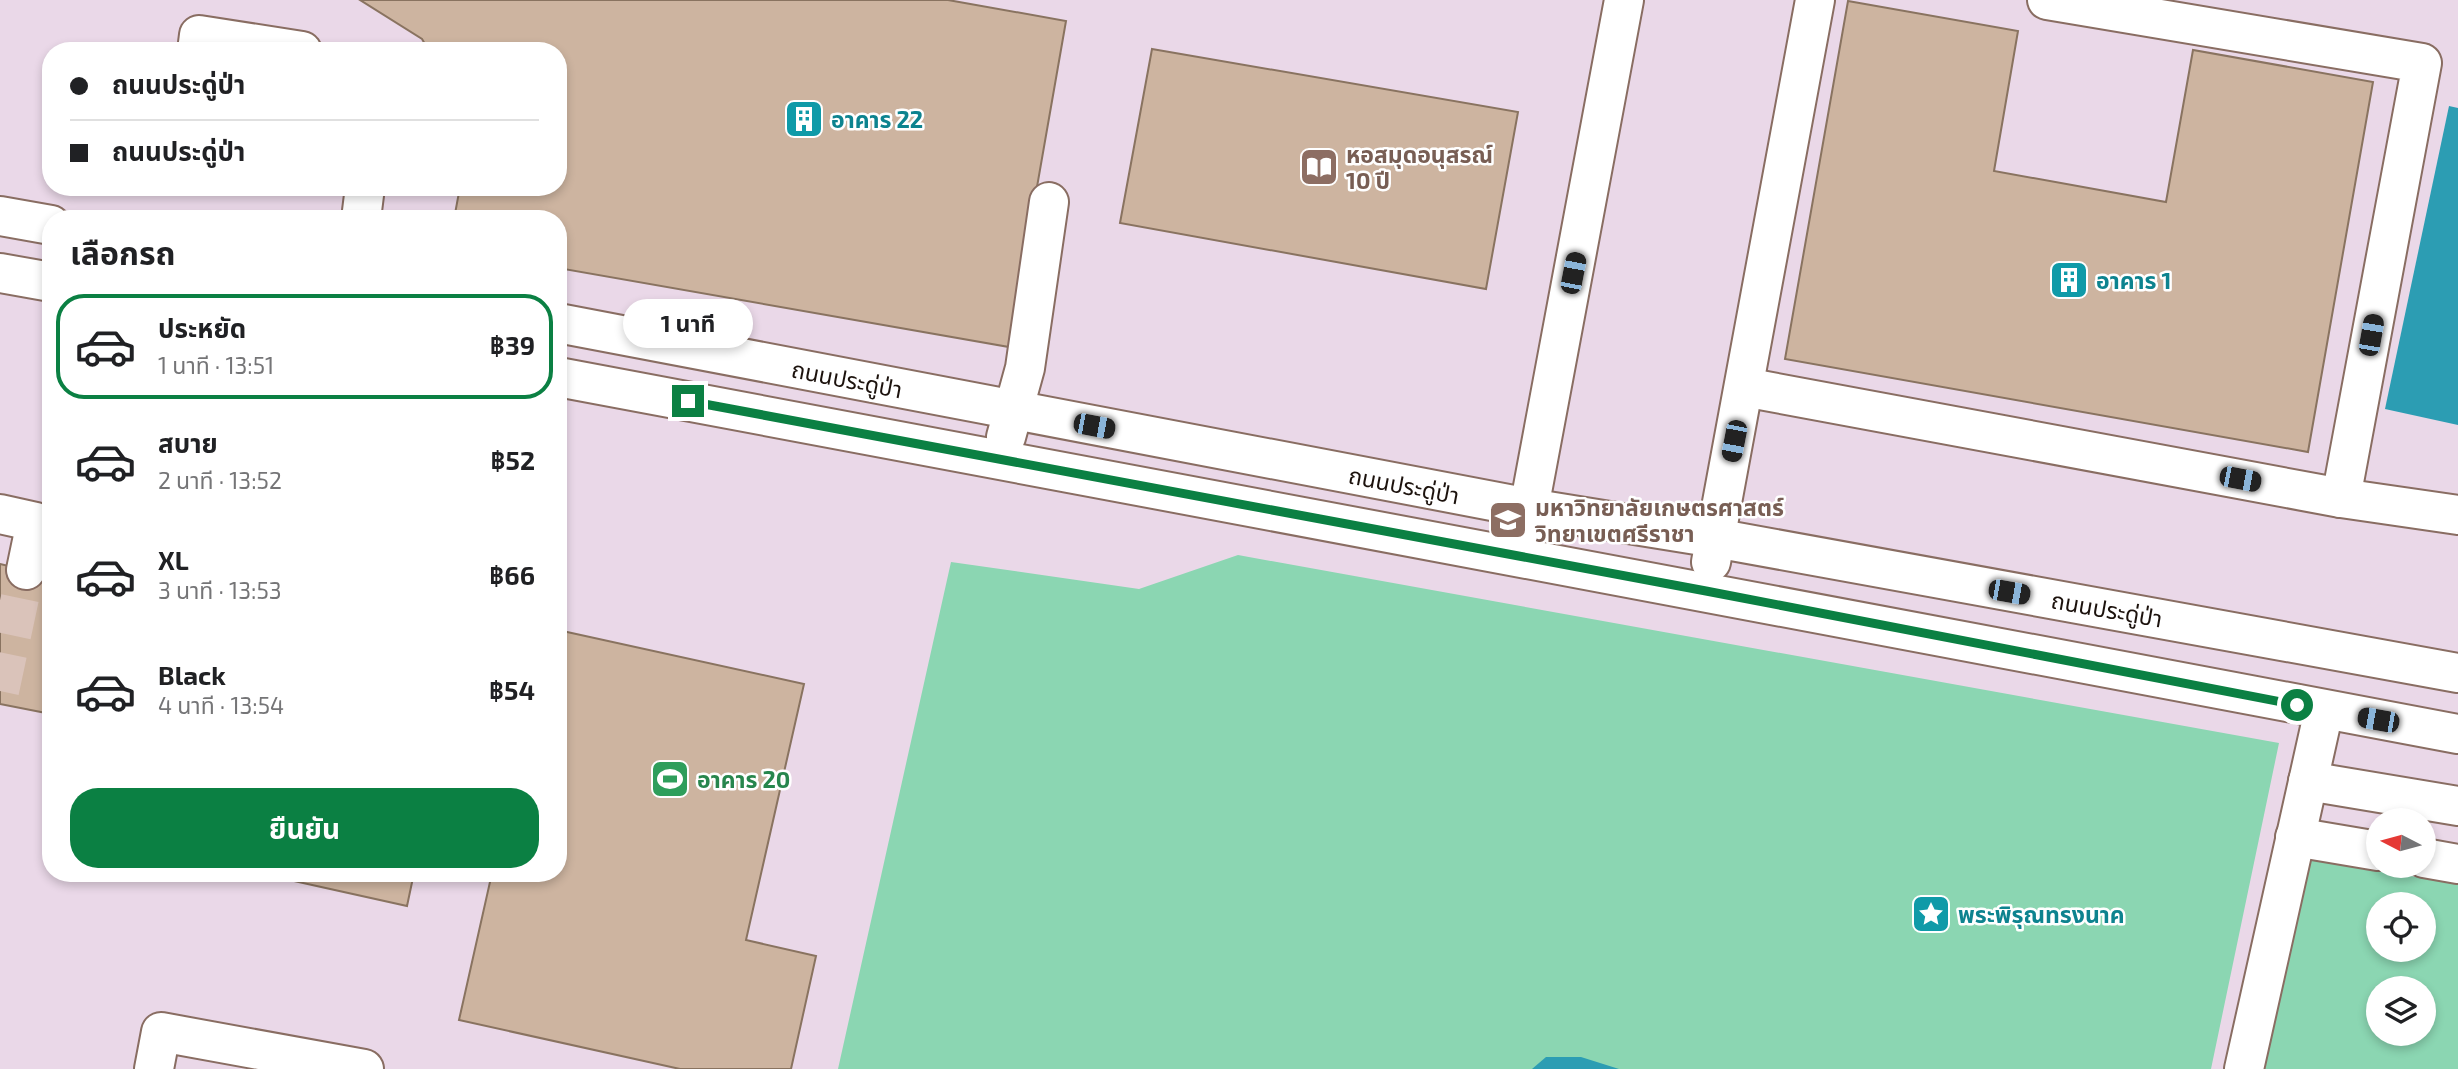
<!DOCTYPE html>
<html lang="th">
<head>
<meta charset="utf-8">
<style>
  :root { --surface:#fff; --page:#f2f2f2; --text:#202124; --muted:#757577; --line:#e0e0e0; --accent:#0b8043 }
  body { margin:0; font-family:"Exo 2","Noto Sans Thai",sans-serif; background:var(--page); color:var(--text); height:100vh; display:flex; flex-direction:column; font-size:26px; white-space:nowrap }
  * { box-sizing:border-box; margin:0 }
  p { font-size:23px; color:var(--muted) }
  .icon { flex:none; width:38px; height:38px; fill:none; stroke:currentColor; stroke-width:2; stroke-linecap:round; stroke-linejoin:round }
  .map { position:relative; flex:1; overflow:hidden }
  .details { position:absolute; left:42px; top:210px; width:525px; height:672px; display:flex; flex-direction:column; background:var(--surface); border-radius:28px; box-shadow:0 4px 10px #0003 }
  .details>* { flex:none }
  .banner { position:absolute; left:42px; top:42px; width:525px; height:154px; border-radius:28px; box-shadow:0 4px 10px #0003; display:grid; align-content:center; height:154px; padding:0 28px; background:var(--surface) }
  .needle { width:46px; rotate:276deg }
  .tools { position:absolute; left:2366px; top:808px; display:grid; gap:14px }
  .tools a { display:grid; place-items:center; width:70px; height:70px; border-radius:50%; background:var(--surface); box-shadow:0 4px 10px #0003; font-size:35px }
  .end { position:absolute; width:32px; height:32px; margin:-16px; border:9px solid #0b8043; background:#fff; box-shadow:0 0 0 4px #fff }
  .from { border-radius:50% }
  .bubble { position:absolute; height:49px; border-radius:24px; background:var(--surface); box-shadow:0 4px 10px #0003; font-size:23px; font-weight:700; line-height:49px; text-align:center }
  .car { position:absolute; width:21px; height:42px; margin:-21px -10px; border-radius:9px; box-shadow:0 0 5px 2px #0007; background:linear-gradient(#222 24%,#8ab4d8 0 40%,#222 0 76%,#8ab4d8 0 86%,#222 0) }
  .banner b { display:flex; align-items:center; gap:24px; height:66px; font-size:26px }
  .banner b+b { border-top:2px solid var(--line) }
  .banner i { width:18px; height:18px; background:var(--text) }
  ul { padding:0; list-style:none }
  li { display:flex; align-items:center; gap:21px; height:105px; margin:0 14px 10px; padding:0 14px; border:4px solid transparent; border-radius:28px }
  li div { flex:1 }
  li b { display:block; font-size:26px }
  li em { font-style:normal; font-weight:700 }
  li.active { border-color:var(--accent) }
  li>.icon { width:63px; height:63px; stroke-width:1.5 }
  h2 { padding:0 28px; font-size:32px; line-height:84px }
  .cta { display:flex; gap:14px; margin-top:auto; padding:14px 28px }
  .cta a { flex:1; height:80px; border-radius:28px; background:var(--accent); color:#fff; font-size:28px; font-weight:700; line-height:80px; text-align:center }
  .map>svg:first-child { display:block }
  .education { fill:#ead8e8; fill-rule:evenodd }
  .green { fill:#8bd6b2; fill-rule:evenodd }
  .water { fill:#2c9db3 }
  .building { fill:#cdb4a0; stroke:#897360; stroke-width:2 }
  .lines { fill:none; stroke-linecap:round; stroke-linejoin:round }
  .minor-tunnel { stroke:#dac3ba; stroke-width:38; stroke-dasharray:38 19; stroke-linecap:butt }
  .minor-casing { stroke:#896d62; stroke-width:42 }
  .minor { stroke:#fff; stroke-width:38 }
  .route { stroke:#0b8043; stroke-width:9 }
  .labels { text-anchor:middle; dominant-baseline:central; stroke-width:5; stroke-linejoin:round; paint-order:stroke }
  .culture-label { font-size:23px; font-weight:bold; fill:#0d838f; stroke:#fff; text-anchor:start }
  .education-label { font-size:23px; font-weight:bold; fill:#785e54; stroke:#fff; text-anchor:start }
  .street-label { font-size:23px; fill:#1c120d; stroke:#fff }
  .leisure-label { font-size:23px; font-weight:bold; fill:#27864d; stroke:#fff; text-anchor:start }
</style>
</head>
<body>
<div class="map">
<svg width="2458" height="1069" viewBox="0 0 2458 1069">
  <rect width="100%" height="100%" fill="#fce2d8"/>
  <path class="education" d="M0 0H2458V1069H0ZM51 51H558V187H51ZM51 219H558V873H51ZM2378 821H2424V866H2378ZM2378 905H2424V950H2378ZM2378 989H2424V1034H2378Z"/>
  <g class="green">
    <polygon points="1238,555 2279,743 2211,1069 838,1069 951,562 1139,589"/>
    <path d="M2304 858 2458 884V1069H2258ZM2378 905H2424V950H2378ZM2378 989H2424V1034H2378Z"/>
  </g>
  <g class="water">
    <polygon points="2449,106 2458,108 2458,425 2385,409"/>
    <polygon points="1546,1057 1581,1057 1619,1069 1532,1069"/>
  </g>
  <g class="building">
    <polygon points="360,0 948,0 1066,21 1009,347 558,268 558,219 454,219 460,187 558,187 558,51 429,51 422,39"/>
    <polygon points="1848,1 2018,31 1994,171 2166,202 2193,50 2373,82 2308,452 1785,359"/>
    <polygon points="1152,49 1518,112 1486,289 1120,223"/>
    <polygon points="0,564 51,576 51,714 0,704"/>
    <polygon points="558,630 804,684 746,940 816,956 791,1069 680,1069 459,1020 492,873 558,873"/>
    <polygon points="258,873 414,873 407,906"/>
  </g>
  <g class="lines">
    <polyline class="minor-tunnel" points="0,691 26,570"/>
    <defs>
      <g id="minor">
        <polyline points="2047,0 2422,63 2341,498"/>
        <polyline points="197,51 199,35 302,51"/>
        <polyline points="0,216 51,225"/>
        <polyline points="361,219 365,187"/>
        <polyline points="0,273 51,282"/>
        <polyline points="558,323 1529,508 1715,538 2458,673"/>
        <polyline points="558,377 2458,734"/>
        <polyline points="1744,387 2341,498 2458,515"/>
        <polyline points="1006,437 1025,368 1049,202"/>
        <polyline points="0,514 36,522 26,570"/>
        <polyline points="1524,535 1624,0"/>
        <polyline points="1711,562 1815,0"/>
        <polyline points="2308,781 2458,806"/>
        <polyline points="2295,837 2378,851"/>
        <polyline points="2424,858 2458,864"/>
        <polyline points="154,1069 161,1032 364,1069"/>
        <polyline points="2244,1069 2324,710"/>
      </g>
    </defs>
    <use href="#minor" class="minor-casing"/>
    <use href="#minor" class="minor"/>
  </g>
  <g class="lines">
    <polyline class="route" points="688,401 1706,591 2297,705"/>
  </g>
  <defs>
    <symbol id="building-square" viewBox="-11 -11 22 22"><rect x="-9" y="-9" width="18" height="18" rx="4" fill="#0f9aa8" stroke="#fff"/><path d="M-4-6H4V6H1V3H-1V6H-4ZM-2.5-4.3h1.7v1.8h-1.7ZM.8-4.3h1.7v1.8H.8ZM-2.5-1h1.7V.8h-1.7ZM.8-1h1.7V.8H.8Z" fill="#fff"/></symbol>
    <symbol id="library-square" viewBox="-11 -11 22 22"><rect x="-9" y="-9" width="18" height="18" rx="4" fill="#8d6e63" stroke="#fff"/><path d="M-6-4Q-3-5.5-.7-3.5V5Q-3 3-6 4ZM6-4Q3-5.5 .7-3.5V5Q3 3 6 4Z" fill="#fff"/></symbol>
    <symbol id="university-square" viewBox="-11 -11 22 22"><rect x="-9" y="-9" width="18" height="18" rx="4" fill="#8d6e63" stroke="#fff"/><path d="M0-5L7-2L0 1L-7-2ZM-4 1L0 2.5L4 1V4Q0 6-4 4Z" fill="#fff"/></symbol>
    <symbol id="stadium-square" viewBox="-11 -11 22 22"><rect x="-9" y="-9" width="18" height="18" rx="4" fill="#2e9e5b" stroke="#fff"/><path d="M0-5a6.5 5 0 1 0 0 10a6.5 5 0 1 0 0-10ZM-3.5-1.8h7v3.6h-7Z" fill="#fff"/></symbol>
    <symbol id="sight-square" viewBox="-11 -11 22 22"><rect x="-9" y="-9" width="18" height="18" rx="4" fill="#0f9aa8" stroke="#fff"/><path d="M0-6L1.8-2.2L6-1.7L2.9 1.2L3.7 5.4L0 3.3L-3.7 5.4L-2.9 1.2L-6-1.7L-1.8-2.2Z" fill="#fff"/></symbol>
  </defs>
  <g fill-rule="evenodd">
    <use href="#building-square" x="782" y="97" width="44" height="44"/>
    <use href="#library-square" x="1297" y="145" width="44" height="44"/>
    <use href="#building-square" x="2047" y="258" width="44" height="44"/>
    <use href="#university-square" x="1486" y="498" width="44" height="44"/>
    <use href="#stadium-square" x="648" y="757" width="44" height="44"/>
    <use href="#sight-square" x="1909" y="892" width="44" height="44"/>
  </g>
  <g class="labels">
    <g class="culture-label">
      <text x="831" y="119">อาคาร 22</text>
      <text x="2096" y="280">อาคาร 1</text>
      <text x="1958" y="914">พระพิรุณทรงนาค</text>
    </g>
    <g class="education-label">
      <text x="1346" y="154">หอสมุดอนุสรณ์<tspan x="1346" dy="26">10 ปี</tspan></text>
      <text x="1535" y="507">มหาวิทยาลัยเกษตรศาสตร์<tspan x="1535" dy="26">วิทยาเขตศรีราชา</tspan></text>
    </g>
    <g class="street-label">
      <text transform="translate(847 379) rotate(11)">ถนนประดู่ป่า</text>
      <text transform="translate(1404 485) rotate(11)">ถนนประดู่ป่า</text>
      <text transform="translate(2107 609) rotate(10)">ถนนประดู่ป่า</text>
    </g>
    <g class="leisure-label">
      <text x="697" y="779">อาคาร 20</text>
    </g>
  </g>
</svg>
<div class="tools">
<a><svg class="needle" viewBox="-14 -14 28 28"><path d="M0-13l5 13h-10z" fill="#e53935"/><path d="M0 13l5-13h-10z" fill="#757577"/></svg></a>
<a><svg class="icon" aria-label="locate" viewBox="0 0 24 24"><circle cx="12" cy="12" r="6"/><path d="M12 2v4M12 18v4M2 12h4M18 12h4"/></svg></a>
<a><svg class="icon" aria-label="layers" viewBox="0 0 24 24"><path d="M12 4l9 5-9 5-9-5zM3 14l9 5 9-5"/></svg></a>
</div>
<i class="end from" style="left:2297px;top:705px"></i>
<i class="end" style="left:688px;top:401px"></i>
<div class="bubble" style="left:623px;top:299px;width:130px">1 นาที</div>
<i class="car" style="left:1573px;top:273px;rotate:11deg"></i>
<i class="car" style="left:2371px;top:335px;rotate:10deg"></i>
<i class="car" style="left:1094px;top:426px;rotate:101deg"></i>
<i class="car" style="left:1734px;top:441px;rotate:191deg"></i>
<i class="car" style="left:2240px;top:479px;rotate:101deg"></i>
<i class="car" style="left:2009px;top:592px;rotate:100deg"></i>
<i class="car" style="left:2378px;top:720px;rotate:280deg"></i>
<div class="banner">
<b><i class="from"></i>ถนนประดู่ป่า</b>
<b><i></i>ถนนประดู่ป่า</b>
</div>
<section class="details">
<h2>เลือกรถ</h2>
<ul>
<li class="active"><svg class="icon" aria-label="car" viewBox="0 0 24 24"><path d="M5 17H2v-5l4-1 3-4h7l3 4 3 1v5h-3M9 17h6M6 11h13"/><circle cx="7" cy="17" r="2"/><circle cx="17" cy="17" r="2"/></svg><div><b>ประหยัด</b><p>1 นาที · 13:51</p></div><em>฿39</em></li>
<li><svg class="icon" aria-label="car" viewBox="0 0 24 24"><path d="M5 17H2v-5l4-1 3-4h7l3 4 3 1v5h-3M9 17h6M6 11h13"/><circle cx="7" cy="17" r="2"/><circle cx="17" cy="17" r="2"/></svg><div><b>สบาย</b><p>2 นาที · 13:52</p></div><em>฿52</em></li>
<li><svg class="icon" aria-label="car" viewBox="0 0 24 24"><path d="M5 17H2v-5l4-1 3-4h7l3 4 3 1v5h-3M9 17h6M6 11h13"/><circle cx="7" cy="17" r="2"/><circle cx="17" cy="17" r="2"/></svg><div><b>XL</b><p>3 นาที · 13:53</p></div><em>฿66</em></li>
<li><svg class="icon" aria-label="car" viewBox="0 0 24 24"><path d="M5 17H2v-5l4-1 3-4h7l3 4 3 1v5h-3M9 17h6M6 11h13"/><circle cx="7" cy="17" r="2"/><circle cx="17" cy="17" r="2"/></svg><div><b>Black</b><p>4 นาที · 13:54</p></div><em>฿54</em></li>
</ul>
<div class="cta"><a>ยืนยัน</a></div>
</section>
</div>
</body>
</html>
